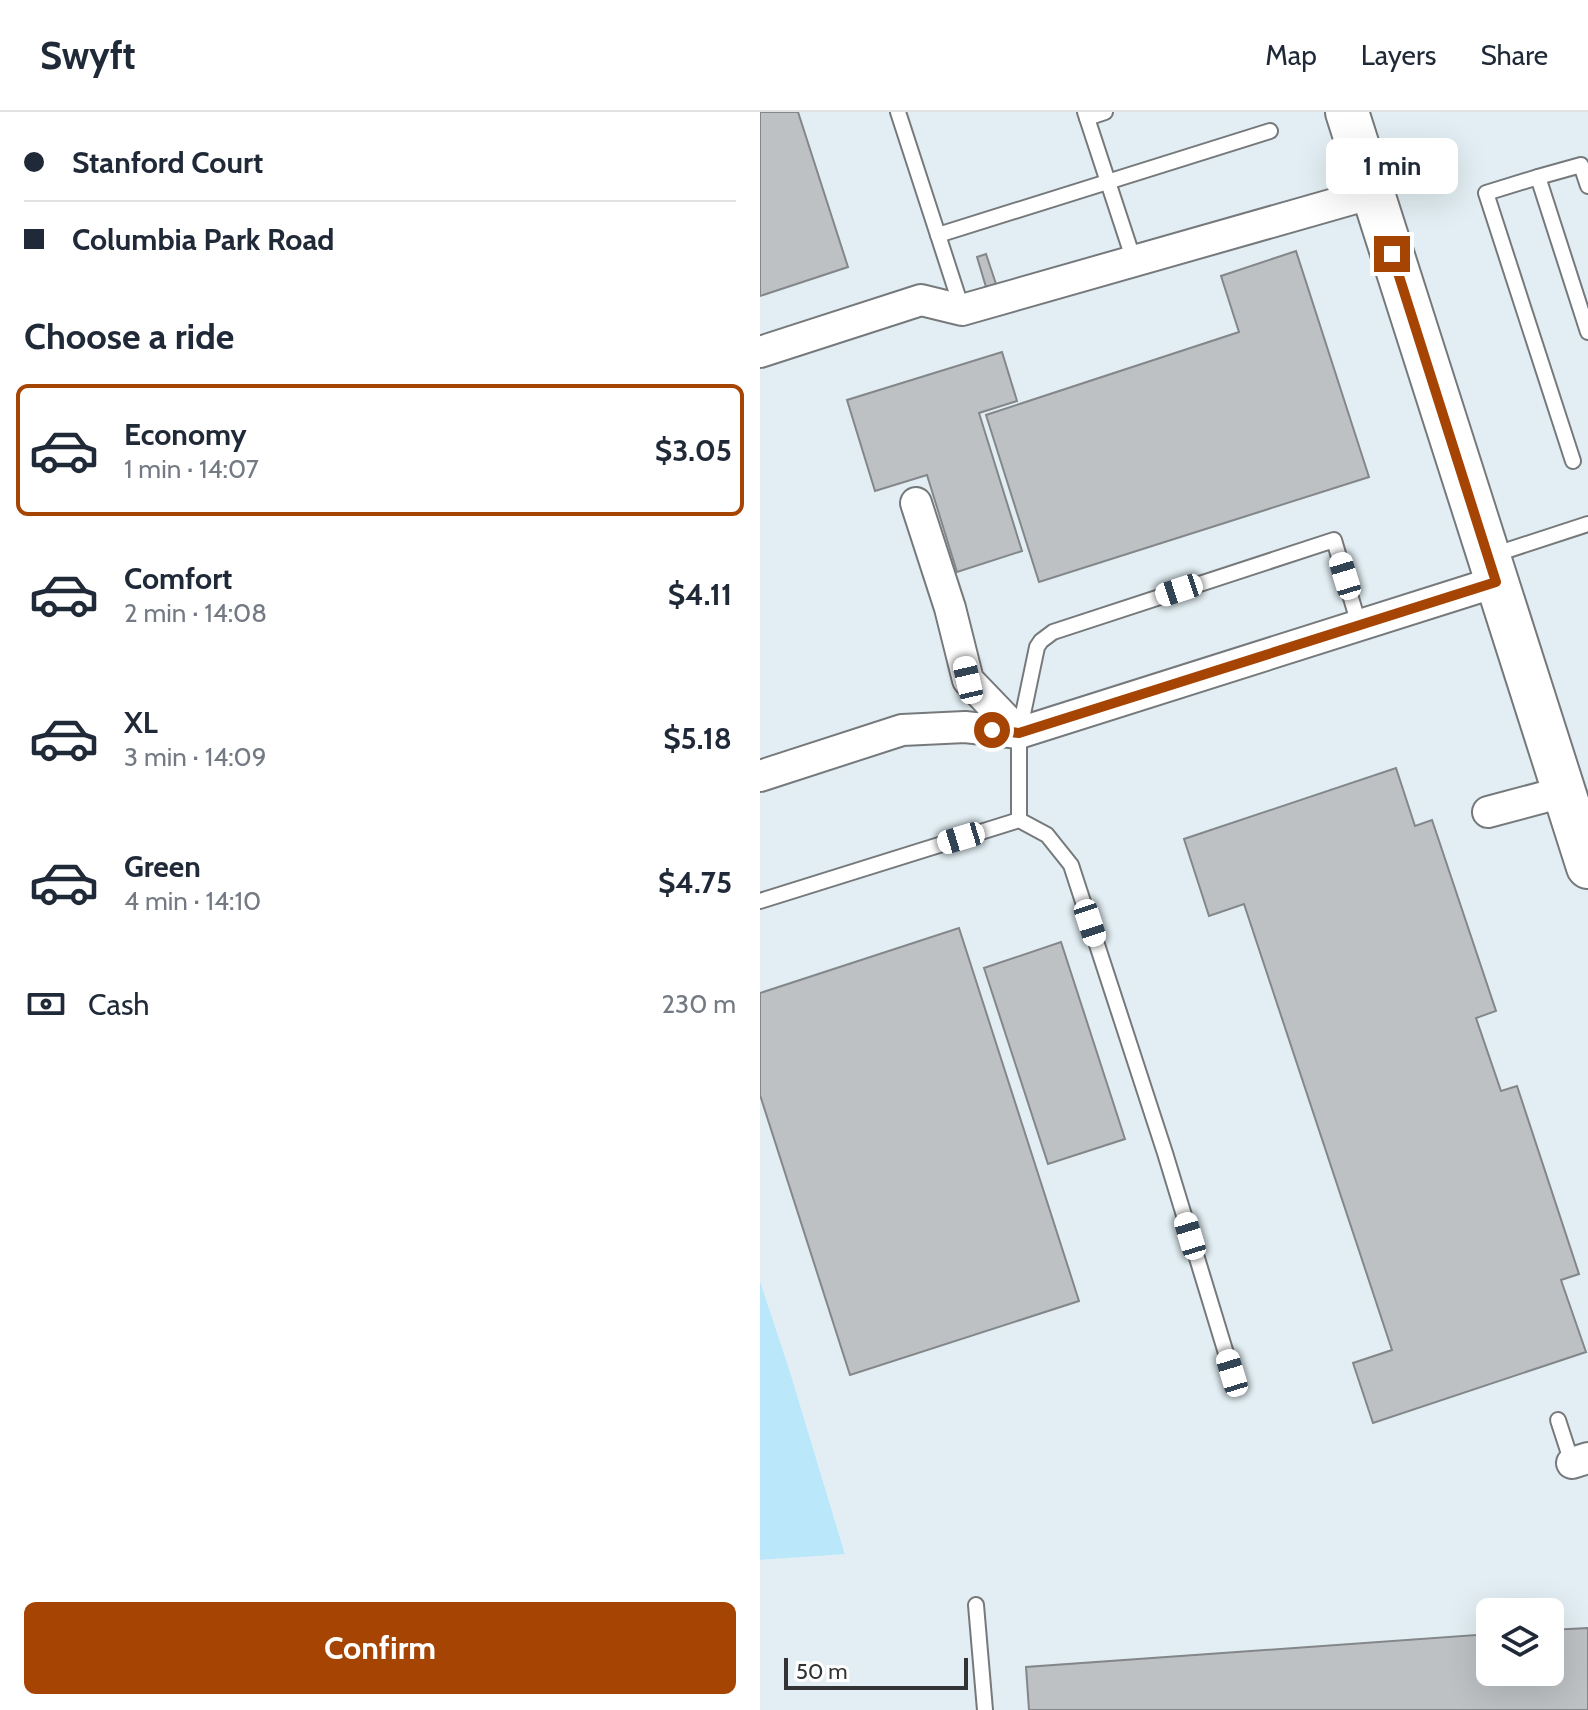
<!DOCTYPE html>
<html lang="en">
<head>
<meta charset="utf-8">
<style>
  :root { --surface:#fff; --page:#f6f6f7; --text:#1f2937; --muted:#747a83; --line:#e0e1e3; --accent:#a64404 }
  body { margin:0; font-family:Cabin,sans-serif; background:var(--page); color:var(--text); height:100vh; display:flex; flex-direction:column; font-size:30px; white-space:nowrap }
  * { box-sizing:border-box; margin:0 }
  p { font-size:26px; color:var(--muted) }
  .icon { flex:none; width:44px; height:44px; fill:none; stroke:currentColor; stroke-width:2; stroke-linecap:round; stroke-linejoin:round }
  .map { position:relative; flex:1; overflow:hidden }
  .panel { display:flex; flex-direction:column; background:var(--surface); width:760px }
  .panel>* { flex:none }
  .hud { display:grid; align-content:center; height:176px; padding:0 24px; background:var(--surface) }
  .buttons { position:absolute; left:716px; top:1486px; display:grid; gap:16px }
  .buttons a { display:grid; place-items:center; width:88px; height:88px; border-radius:12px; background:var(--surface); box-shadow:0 8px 32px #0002; font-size:40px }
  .scale { position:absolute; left:24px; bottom:20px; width:184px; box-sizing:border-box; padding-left:8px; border:4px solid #323334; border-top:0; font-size:22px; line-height:28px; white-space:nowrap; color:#323334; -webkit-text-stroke:6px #fff; paint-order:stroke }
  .end { position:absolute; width:36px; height:36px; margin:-18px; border:10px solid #a64404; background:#fff; box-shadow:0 0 0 4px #fff }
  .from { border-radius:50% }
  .bubble { position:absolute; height:56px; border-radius:12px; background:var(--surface); box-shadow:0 8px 32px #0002; font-size:26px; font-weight:700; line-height:56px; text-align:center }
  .car { position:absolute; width:24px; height:48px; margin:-24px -12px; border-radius:10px; box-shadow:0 0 6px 2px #0007; background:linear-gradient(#fff 24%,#345 0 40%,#fff 0 76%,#345 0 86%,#fff 0) }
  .hud b { display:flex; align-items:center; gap:28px; height:76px; font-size:30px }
  .hud b+b { border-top:2px solid var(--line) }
  .hud i { width:20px; height:20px; background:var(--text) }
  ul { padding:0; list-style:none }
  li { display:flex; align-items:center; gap:24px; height:132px; margin:0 16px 12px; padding:0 8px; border:4px solid transparent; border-radius:12px }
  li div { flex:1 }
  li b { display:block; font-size:30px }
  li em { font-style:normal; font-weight:700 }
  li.active { border-color:var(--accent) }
  li>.icon { width:72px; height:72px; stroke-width:1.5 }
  h2 { padding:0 24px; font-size:36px; line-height:96px }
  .pay { display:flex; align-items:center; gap:20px; height:88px; padding:0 24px; font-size:30px }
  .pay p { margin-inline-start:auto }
  .cta { display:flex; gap:16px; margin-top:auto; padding:16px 24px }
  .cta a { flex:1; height:92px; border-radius:12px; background:var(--accent); color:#fff; font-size:32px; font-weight:700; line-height:92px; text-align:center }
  header { display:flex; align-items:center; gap:48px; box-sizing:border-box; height:112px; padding:0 40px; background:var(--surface); border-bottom:2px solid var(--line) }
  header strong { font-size:38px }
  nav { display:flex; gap:44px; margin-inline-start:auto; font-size:28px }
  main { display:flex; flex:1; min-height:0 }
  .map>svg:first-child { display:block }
  .built { fill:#e2eef3; fill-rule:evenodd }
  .green { fill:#bae7f9 }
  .building { fill:#bdc1c3; stroke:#848789; stroke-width:2 }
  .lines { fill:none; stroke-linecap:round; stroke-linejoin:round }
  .lane-casing { stroke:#76797b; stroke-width:18 }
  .street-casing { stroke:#76797b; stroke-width:34 }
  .secondary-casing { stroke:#76797b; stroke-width:46 }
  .lane { stroke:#fff; stroke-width:14 }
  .street { stroke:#fff; stroke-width:30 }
  .secondary { stroke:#fff; stroke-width:42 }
  .route { stroke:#a64404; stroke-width:10 }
</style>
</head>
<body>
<header>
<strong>Swyft</strong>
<nav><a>Map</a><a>Layers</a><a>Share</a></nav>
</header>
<main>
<section class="panel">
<div class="hud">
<b><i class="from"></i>Stanford Court</b>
<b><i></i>Columbia Park Road</b>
</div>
<h2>Choose a ride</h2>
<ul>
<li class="active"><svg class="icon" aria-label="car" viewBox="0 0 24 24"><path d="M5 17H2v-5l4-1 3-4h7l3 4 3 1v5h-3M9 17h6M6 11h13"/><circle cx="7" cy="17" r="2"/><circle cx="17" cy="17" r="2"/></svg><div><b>Economy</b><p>1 min · 14:07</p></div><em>$3.05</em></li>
<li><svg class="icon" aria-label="car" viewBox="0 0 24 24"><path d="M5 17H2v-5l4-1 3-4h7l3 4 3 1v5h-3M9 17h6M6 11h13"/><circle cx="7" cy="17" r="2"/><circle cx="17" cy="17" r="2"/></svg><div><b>Comfort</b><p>2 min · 14:08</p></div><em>$4.11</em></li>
<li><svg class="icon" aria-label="car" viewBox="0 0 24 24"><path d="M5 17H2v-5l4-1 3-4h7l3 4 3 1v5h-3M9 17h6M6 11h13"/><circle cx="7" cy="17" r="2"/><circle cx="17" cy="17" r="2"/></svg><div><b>XL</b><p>3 min · 14:09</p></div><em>$5.18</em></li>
<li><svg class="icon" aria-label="car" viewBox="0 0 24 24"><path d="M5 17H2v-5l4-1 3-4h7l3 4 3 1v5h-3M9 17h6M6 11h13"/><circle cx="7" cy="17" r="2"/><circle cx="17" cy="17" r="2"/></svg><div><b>Green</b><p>4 min · 14:10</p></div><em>$4.75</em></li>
</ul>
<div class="pay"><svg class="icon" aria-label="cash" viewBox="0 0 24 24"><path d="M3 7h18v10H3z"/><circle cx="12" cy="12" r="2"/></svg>Cash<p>230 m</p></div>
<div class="cta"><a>Confirm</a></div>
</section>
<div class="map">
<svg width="828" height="1598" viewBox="0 0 828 1598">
  <rect width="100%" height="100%" fill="#f7fafc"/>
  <path class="built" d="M0 0H828V1598H0V1448L85 1441 31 1263 0 1169ZM730 1500H790V1560H730Z"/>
  <polygon class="green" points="0,1169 31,1263 85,1442 0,1448"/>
  <g class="building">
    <polygon points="0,0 38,0 88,155 0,184"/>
    <polygon points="536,139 609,365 279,470 226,303 479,220 461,164"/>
    <polygon points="226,142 236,172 226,175 217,145"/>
    <polygon points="242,240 257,289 219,301 262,439 197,460 167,363 115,379 87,288"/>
    <polygon points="636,656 655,714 672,708 736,899 716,906 741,979 757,974 819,1162 801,1168 826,1240 613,1311 593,1251 632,1238 484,792 449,804 424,727"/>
    <polygon points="199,816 319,1189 90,1263 0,983 0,881"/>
    <polygon points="301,830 365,1027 288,1052 224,856"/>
    <polygon points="828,1516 828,1598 269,1598 266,1555 730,1522 730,1560 790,1560 790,1518"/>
  </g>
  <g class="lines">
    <defs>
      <g id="lane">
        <polyline points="138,0 178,123"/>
        <polyline points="325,0 374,149"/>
        <polyline points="327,6 345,0"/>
        <polyline points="778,65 821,53 828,74"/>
        <polyline points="202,197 178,123 510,19"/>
        <polyline points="813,349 726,81 778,65 828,220"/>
        <polyline points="733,443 828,412"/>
        <polyline points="259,708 287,723 311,753 405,1041 472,1261"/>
        <polyline points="0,789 259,708 259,621 277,535 281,529 293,520 574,428 599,513"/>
        <polyline points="798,1308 812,1351"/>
        <polyline points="216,1493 225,1598"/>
      </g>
      <g id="street">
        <polyline points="0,240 161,188 202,198 613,81"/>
        <polyline points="259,621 736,470"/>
        <polyline points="0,664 142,618 205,615 259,621 208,568 190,496 156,391"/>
        <polyline points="728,700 803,680"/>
        <polyline points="812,1351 828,1346"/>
      </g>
      <polyline id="secondary" points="587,0 828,755"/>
    </defs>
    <use href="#lane" class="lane-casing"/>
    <use href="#street" class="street-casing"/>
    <use href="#secondary" class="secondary-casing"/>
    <use href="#lane" class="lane"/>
    <use href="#street" class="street"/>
    <use href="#secondary" class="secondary"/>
  </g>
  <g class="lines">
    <polyline class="route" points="232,618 259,621 736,470 632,142"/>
  </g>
</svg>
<div class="buttons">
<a><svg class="icon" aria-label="layers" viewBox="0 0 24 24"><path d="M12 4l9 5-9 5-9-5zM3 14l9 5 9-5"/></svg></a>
</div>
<div class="scale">50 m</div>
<i class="end from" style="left:232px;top:618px"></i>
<i class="end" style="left:632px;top:142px"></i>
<div class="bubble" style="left:566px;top:26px;width:132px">1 min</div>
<i class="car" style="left:585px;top:464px;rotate:343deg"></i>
<i class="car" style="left:419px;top:478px;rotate:252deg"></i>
<i class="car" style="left:208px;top:568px;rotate:347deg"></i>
<i class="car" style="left:201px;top:726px;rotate:253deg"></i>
<i class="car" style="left:330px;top:811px;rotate:162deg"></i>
<i class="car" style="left:430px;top:1124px;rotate:343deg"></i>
<i class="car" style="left:472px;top:1261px;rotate:343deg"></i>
</div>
</main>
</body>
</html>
